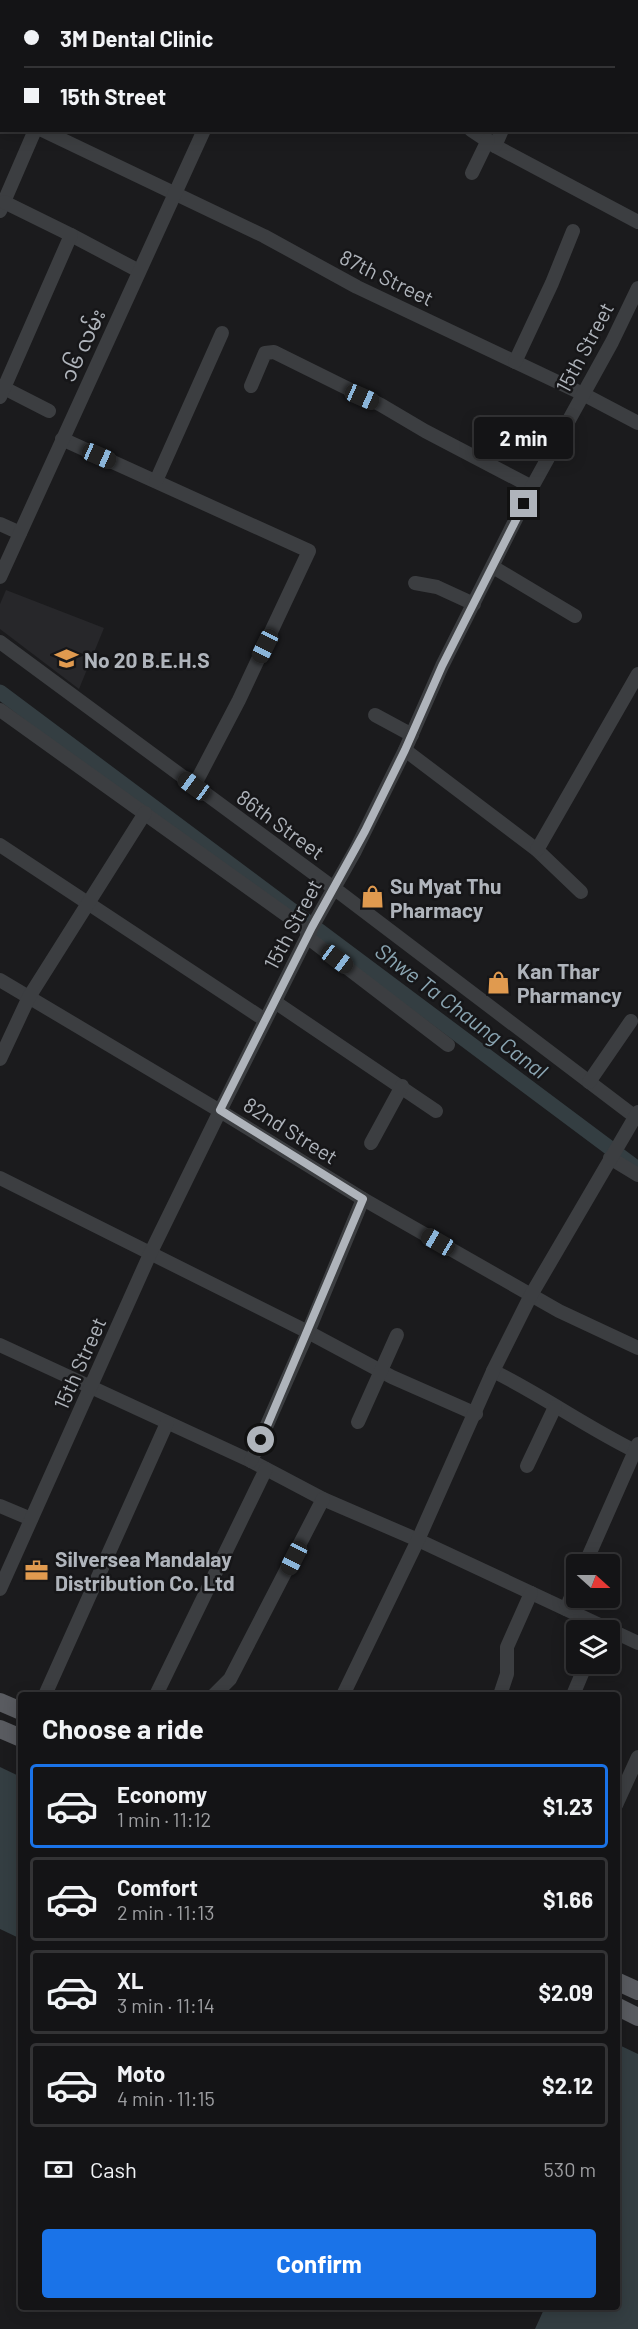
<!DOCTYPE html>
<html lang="en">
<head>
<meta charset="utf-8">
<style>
  :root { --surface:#141416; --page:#212123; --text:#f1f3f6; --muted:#9d9ea1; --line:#333335; --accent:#1a73e8 }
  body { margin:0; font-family:Barlow,"Noto Sans Myanmar",sans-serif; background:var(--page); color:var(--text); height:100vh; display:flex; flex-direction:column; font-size:22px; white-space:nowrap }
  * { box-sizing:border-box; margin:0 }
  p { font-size:20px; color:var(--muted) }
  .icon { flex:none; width:33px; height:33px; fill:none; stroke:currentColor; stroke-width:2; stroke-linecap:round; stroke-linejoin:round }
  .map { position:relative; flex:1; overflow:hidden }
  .side { position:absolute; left:18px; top:1692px; width:602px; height:618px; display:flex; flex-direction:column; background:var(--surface); border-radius:6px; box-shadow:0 3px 15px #0003,0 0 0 2px var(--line) }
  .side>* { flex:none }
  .top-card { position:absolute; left:0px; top:0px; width:639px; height:132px; box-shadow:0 3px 15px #0003,0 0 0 2px var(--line); display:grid; align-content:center; height:132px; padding:0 24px; background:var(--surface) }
  .needle { width:39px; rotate:111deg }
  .controls { position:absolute; left:566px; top:1554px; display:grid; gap:12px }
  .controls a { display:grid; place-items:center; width:54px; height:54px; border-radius:6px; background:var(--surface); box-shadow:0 3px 15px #0003,0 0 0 2px var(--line); font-size:30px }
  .end { position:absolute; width:27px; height:27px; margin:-14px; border:8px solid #afb4bb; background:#111; box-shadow:0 0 0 3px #111 }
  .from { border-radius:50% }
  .bubble { position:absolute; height:42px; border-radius:6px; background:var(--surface); box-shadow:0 3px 15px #0003,0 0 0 2px var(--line); font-size:20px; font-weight:700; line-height:42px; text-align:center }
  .car { position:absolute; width:18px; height:36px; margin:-18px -9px; border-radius:8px; box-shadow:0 0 4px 2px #0007; background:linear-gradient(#222 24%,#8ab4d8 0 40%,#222 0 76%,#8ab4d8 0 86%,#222 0) }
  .top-card b { display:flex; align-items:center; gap:21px; height:57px; font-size:22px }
  .top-card b+b { border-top:2px solid var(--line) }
  .top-card i { width:15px; height:15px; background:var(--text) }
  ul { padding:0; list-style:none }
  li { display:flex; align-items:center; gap:18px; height:84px; margin:0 12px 9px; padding:0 12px; border:3px solid var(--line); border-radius:6px }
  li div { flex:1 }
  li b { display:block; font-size:22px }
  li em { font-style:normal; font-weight:700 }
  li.selected { border-color:var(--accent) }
  li>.icon { width:54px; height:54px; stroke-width:1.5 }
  h2 { padding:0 24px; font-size:27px; line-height:72px }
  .pay { display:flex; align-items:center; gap:15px; height:66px; padding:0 24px; font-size:22px }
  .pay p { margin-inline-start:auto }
  .button { display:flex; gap:12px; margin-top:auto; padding:12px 24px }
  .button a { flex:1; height:69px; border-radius:6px; background:var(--accent); color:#fff; font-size:24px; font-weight:700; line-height:69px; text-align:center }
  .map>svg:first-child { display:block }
  .built { fill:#27272a }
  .water { fill:#343e42 }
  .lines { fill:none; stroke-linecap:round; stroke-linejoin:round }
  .canal { stroke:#343e42; stroke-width:15 }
  .minor { stroke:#3c3e41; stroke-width:14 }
  .major { stroke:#595b60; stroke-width:18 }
  .route { stroke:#afb4bb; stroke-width:8 }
  .labels { text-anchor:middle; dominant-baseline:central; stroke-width:5; stroke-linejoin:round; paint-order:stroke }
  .street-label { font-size:21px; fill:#afb4bb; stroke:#161618 }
  .poi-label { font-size:21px; font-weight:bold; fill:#afb4bb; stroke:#161618; text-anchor:start }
  .water-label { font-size:22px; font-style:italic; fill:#8aa5b2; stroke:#161618 }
</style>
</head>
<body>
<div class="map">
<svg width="638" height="2329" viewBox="0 0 638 2329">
  <rect width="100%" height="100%" fill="#1b1b1d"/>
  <polygon class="built" points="6,590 104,628 79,689 0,629 0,604"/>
  <g class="water">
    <polygon points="0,1767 21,1777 21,1939 0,1929"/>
    <polygon points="617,2044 638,2054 638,2329 535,2329 545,2307 616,2307"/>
  </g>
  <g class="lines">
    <polyline class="canal" points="0,692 638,1169"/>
    <g class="minor">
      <polyline points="46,2 47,0"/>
      <polyline points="92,2 93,0"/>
      <polyline points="172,2 173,0"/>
      <polyline points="263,2 264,0"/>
      <polyline points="0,109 2,110"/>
      <polyline points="42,130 264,236 357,287 583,394 638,423"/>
      <polyline points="471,130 495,146 638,222"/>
      <polyline points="495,146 502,130"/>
      <polyline points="472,173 488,140"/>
      <polyline points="0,211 35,130"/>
      <polyline points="71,235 139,271"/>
      <polyline points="515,362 552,283 573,231"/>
      <polyline points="0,386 49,411"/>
      <polyline points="251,386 265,353 274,352 381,405 425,431 532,487"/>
      <polyline points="0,397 71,235 4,202"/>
      <polyline points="62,439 309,551 239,700 194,786"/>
      <polyline points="156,481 222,333"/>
      <polyline points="0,524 20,533"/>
      <polyline points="493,567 575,616"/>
      <polyline points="0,577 204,130"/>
      <polyline points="415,583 437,587 474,604"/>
      <polyline points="0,642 335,889 638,1119"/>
      <polyline points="0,710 310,932"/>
      <polyline points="375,715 412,735"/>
      <polyline points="405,750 537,850 581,892"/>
      <polyline points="0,845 265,1020"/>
      <polyline points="537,850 638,674"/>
      <polyline points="307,937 448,1045"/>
      <polyline points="0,980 220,1111 363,1199 559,1311 638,1348"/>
      <polyline points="275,1002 436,1111"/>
      <polyline points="0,1059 29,997 145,813"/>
      <polyline points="589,1082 631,1021"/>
      <polyline points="371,1143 402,1086"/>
      <polyline points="610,1158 638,1175"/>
      <polyline points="0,1178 308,1332 392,1377 476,1414"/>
      <polyline points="0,1345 251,1461 323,1499 418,1540 638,1643"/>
      <path d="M493 1371C542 1395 586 1427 635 1451"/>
      <polyline points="358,1422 397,1335"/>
      <polyline points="251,1461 308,1332 363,1199"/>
      <polyline points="527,1466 555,1407"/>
      <polyline points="0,1506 31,1519"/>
      <polyline points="585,1564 638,1444"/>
      <polyline points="0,1589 150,1254 220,1111 312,927 355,851 405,750 442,666 532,487 612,342 638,288"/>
      <polyline points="566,1609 576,1585"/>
      <polyline points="45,1695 167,1423"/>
      <polyline points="156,1695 266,1469"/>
      <polyline points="214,1695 230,1679 323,1499"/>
      <polyline points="343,1695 418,1540 493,1371 531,1295 638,1112"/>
      <polyline points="500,1695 507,1674 507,1647 531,1593"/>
      <polyline points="573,1695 586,1664"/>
      <polyline points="616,1805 638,1757"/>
    </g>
    <g class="major">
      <polyline points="0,1702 21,1711"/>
      <polyline points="0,1729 21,1738"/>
      <polyline points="616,1981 638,1991"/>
      <polyline points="616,2006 638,2017"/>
    </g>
  </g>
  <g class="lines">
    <polyline class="route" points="261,1440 363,1199 220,1110 312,927 365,831 405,750 442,666 524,504"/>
  </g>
  <defs>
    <symbol id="school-bare" viewBox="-9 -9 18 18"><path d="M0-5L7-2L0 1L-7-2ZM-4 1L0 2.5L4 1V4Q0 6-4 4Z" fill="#e09a4f" stroke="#161618" stroke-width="2.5" paint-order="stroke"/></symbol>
    <symbol id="shop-bare" viewBox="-9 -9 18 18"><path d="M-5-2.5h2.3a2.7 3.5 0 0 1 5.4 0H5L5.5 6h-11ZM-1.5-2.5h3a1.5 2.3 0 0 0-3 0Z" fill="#e09a4f" stroke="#161618" stroke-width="2.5" paint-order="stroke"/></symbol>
    <symbol id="office-bare" viewBox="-9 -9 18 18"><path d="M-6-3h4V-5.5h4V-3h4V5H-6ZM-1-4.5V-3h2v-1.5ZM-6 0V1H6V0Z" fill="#e09a4f" stroke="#161618" stroke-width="2.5" paint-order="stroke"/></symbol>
  </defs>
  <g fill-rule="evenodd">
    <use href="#school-bare" x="50" y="642" width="33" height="33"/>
    <use href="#shop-bare" x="356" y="880" width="33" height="33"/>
    <use href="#shop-bare" x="482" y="966" width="33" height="33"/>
    <use href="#office-bare" x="20" y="1554" width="33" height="33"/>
  </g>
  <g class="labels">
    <g class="street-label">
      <text transform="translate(387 277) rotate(26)">87th Street</text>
      <text transform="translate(82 345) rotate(-65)">၁၆ လမ်း</text>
      <text transform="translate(584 347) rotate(-62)">15th Street</text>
      <text transform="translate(281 824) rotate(36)">86th Street</text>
      <text transform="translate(292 924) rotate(-62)">15th Street</text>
      <text transform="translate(291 1130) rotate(32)">82nd Street</text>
      <text transform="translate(79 1363) rotate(-66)">15th Street</text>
    </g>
    <g class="poi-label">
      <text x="84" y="659">No 20 B.E.H.S</text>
      <text x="390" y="885">Su Myat Thu<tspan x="390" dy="24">Pharmacy</tspan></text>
      <text x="517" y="970">Kan Thar<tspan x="517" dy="24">Pharmancy</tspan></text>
      <text x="55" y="1558">Silversea Mandalay<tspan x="55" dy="24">Distribution Co. Ltd</tspan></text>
    </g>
    <g class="water-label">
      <text transform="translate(462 1010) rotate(37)">Shwe Ta Chaung Canal</text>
    </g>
  </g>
</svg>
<div class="controls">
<a><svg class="needle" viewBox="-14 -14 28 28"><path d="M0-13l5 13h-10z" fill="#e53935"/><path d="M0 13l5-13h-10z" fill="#9d9ea1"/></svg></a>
<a><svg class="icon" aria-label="layers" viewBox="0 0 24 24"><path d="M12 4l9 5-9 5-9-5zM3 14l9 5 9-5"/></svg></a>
</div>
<i class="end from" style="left:261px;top:1440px"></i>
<i class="end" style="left:524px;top:504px"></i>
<div class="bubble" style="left:474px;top:417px;width:99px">2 min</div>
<i class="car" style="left:362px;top:397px;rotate:114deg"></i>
<i class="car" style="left:99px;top:456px;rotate:114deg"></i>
<i class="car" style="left:265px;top:646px;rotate:206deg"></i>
<i class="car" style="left:194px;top:786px;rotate:306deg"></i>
<i class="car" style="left:337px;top:959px;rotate:127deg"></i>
<i class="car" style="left:438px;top:1242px;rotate:300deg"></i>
<i class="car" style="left:294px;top:1558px;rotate:207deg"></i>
<div class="top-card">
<b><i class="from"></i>3M Dental Clinic</b>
<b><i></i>15th Street</b>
</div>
<section class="side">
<h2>Choose a ride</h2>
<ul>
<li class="selected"><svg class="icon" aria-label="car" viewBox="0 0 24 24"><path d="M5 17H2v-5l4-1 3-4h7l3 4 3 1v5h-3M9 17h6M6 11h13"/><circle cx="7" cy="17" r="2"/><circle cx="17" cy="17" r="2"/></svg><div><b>Economy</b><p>1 min · 11:12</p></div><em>$1.23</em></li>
<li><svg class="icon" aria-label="car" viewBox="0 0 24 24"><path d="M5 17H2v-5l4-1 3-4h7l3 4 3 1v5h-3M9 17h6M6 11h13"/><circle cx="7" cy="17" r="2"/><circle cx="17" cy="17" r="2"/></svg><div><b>Comfort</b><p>2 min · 11:13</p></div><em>$1.66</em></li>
<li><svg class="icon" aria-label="car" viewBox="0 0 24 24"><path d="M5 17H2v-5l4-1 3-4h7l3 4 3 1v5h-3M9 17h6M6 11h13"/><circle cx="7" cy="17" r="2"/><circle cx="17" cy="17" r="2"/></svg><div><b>XL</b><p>3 min · 11:14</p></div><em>$2.09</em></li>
<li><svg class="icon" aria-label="car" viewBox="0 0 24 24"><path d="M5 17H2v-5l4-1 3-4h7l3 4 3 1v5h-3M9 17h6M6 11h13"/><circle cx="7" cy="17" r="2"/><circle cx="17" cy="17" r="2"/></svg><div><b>Moto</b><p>4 min · 11:15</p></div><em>$2.12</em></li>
</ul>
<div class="pay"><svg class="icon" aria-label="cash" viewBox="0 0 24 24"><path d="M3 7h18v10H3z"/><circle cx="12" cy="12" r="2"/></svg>Cash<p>530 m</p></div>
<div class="button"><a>Confirm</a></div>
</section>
</div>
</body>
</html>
